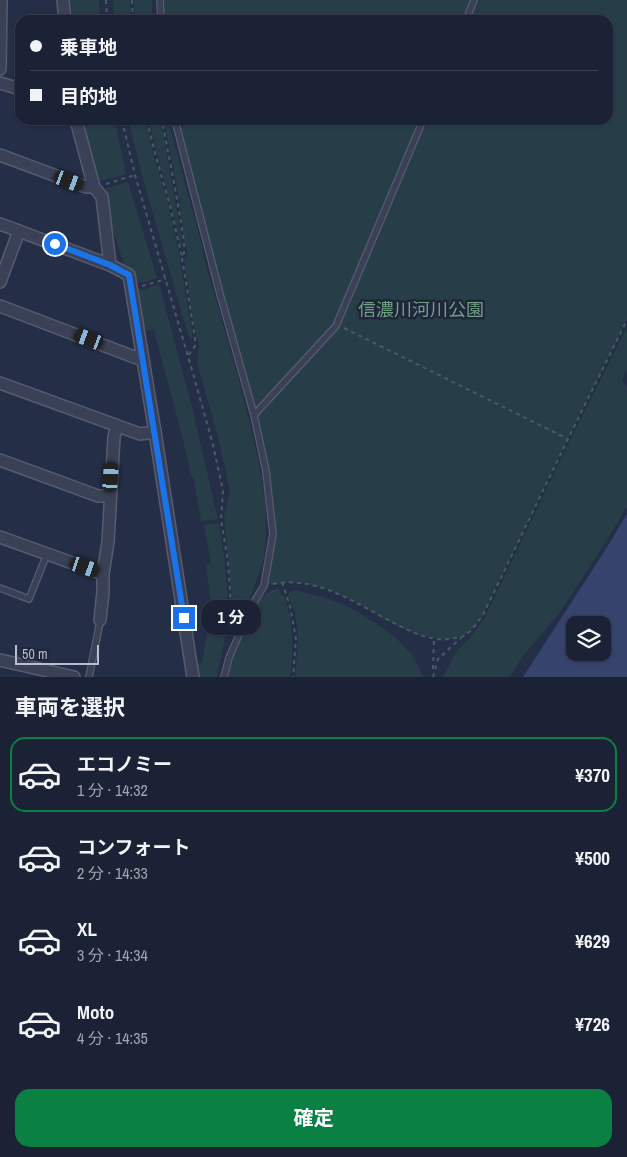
<!DOCTYPE html>
<html lang="ja">
<head>
<meta charset="utf-8">
<style>
  :root { --surface:#1c2235; --page:#252a3d; --text:#f1f3f6; --muted:#a0a4ad; --line:#3a3f50; --accent:#0b8043 }
  body { margin:0; font-family:"Archivo Narrow","Noto Sans JP",sans-serif; background:var(--page); color:var(--text); height:100vh; display:flex; flex-direction:column; font-size:19px; white-space:nowrap }
  * { box-sizing:border-box; margin:0 }
  p { font-size:16px; color:var(--muted) }
  .icon { flex:none; width:28px; height:28px; fill:none; stroke:currentColor; stroke-width:2; stroke-linecap:round; stroke-linejoin:round }
  .map { position:relative; height:677px; overflow:hidden }
  .panel { display:flex; flex-direction:column; background:var(--surface); flex:1 }
  .panel>* { flex:none }
  .guide { position:absolute; left:15px; top:15px; width:598px; height:110px; border-radius:15px; box-shadow:0 1px 4px #0004,0 0 0 1px var(--line); display:grid; align-content:center; height:110px; padding:0 15px; background:var(--surface) }
  .controls { position:absolute; left:566px; top:616px; display:grid; gap:10px }
  .controls a { display:grid; place-items:center; width:45px; height:45px; border-radius:10px; background:var(--surface); box-shadow:0 1px 4px #0004,0 0 0 1px var(--line); font-size:25px }
  .scale { position:absolute; left:15px; bottom:12px; width:84px; box-sizing:border-box; padding-left:5px; border:2px solid #b8bdcf; border-top:0; font-size:14px; line-height:18px; white-space:nowrap; color:#b8bdcf; -webkit-text-stroke:4px #1f263b; paint-order:stroke }
  .end { position:absolute; width:22px; height:22px; margin:-11px; border:6px solid #1a73e8; background:#fff; box-shadow:0 0 0 2px #fff }
  .from { border-radius:50% }
  .bubble { position:absolute; height:35px; border-radius:15px; background:var(--surface); box-shadow:0 1px 4px #0004,0 0 0 1px var(--line); font-size:16px; font-weight:700; line-height:35px; text-align:center }
  .car { position:absolute; width:15px; height:30px; margin:-15px -8px; border-radius:6px; box-shadow:0 0 4px 1px #0007; background:linear-gradient(#222 24%,#8ab4d8 0 40%,#222 0 76%,#8ab4d8 0 86%,#222 0) }
  .guide b { display:flex; align-items:center; gap:18px; height:48px; font-size:19px }
  .guide b+b { border-top:1px solid var(--line) }
  .guide i { width:12px; height:12px; background:var(--text) }
  ul { padding:0; list-style:none }
  li { display:flex; align-items:center; gap:15px; height:75px; margin:0 10px 8px; padding:0 5px; border:2px solid transparent; border-radius:15px }
  li div { flex:1 }
  li b { display:block; font-size:19px }
  li em { font-style:normal; font-weight:700 }
  li.current { border-color:var(--accent) }
  li>.icon { width:45px; height:45px; stroke-width:1.5 }
  h2 { padding:0 15px; font-size:22px; line-height:60px }
  .action { display:flex; gap:10px; margin-top:auto; padding:10px 15px }
  .action a { flex:1; height:58px; border-radius:15px; background:var(--accent); color:#fff; font-size:20px; font-weight:700; line-height:58px; text-align:center }
  .map>svg:first-child { display:block }
  .green { fill:#273e48 }
  .water { fill:#36436d; fill-rule:evenodd }
  .lines { fill:none; stroke-linecap:round; stroke-linejoin:round }
  .lane-casing { stroke:#565c70; stroke-width:8 }
  .street-casing { stroke:#565c70; stroke-width:14 }
  .path { stroke:#465b63; stroke-width:2; stroke-dasharray:4 4; stroke-linecap:butt }
  .lane { stroke:#3a4156; stroke-width:5.5 }
  .street { stroke:#3a4156; stroke-width:11 }
  .route { stroke:#1a73e8; stroke-width:6 }
  .labels { text-anchor:middle; dominant-baseline:central; stroke-width:5; stroke-linejoin:round; paint-order:stroke }
  .park-label { font-size:18px; fill:#6da282; stroke:#1f263b }
</style>
</head>
<body>
<div class="map">
<svg width="627" height="677" viewBox="0 0 627 677">
  <rect width="100%" height="100%" fill="#252e47"/>
  <g class="green">
    <polygon points="71,0 99,0 100,20 72,20"/>
    <polygon points="113,0 130,0 131,20 114,20"/>
    <polygon points="134,0 152,0 152,20 135,20"/>
    <path d="M160 0H627V320L568 439 483 615C477 623 471 632 462 637 459 638 454 638 451 639 409 643 364 602 324 588 302 581 287 581 264 586L273 534 266 470 175 120H608V20H161Z"/>
    <polygon points="81,120 115,120 126,174 97,182"/>
    <polygon points="128,120 146,120 153,153 168,204 179,253 193,338 191,340 187,331 143,179"/>
    <path d="M149 120H161L182 241V246L180 245 179 240C170 200 158 160 149 120Z"/>
    <path d="M164 120H168L203 250V254C219 313 238 372 252 433 262 474 270 513 264 556 262 569 256 580 252 592 246 606 241 620 236 634H234V615L224 517 230 491 218 437 197 362 199 347 192 316 184 260C188 255 188 250 185 245L177 187Z"/>
    <polygon points="128,182 157,278 142,283 135,280 132,271 124,265 100,190"/>
    <path d="M159 284 191 403 218 519 201 521 194 479 191 475C181 426 166 378 154 330L143 331 134 288 143 290Z"/>
    <polygon points="627,327 627,370 622,380 627,387 627,507 600,551 560,612 522,657 510,677 443,677 457,651 470,638 485,617 570,440"/>
    <polygon points="219,523 224,556 227,589 228,622 217,677 198,677 198,664 202,662 205,644 212,615 206,564 211,563 204,525"/>
    <path d="M279 588 281 595 285 597C293 623 294 650 290 677H228L233 660 257 604C263 595 268 591 279 588Z"/>
    <path d="M293 590C306 593 321 596 334 601 358 610 395 633 410 653 416 660 419 669 423 677H295L298 637 295 613 288 594Z"/>
  </g>
  <path class="water" d="M627 514V677H523L604 552ZM575 625H602V652H575Z"/>
  <g class="lines">
    <defs>
      <g id="lane">
        <polyline points="160,0 161,20"/>
        <polyline points="466,20 474,0"/>
        <polyline points="175,120 220,294 254,415 266,471 273,534 264,586 251,607 229,658 224,677"/>
        <polyline points="254,415 336,326 423,120"/>
        <polyline points="0,588 29,599 47,554"/>
        <polyline points="89,677 99,627 100,620"/>
      </g>
      <g id="street">
        <polyline points="63,0 65,20"/>
        <polyline points="0,69 1,0"/>
        <polyline points="0,83 20,89"/>
        <polyline points="76,120 94,187 102,197 110,265"/>
        <polyline points="0,155 86,187 94,187"/>
        <polyline points="0,224 110,265 129,275 155,432 193,677"/>
        <polyline points="0,282 19,231"/>
        <polyline points="0,306 142,360"/>
        <polyline points="0,383 140,434 155,432"/>
        <polyline points="0,460 98,496 110,496"/>
        <polyline points="0,537 103,574"/>
        <polyline points="100,620 103,592 103,574 108,542 114,437 117,426"/>
        <polyline points="0,660 74,677"/>
      </g>
    </defs>
    <use href="#lane" class="lane-casing"/>
    <use href="#street" class="street-casing"/>
    <g class="path">
      <polyline points="106,0 107,20"/>
      <polyline points="132,0 133,20"/>
      <polyline points="122,120 135,175 192,370 213,445 223,491 221,520 228,562 232,619 230,634"/>
      <polyline points="147,120 155,153 170,206 182,257 184,253 184,241 175,188 162,120"/>
      <polyline points="106,184 135,175"/>
      <polyline points="182,258 195,338 195,346 187,357"/>
      <polyline points="142,286 166,279"/>
      <polyline points="344,328 568,439"/>
      <polyline points="282,582 290,606 296,639 293,677"/>
      <path d="M273 584C318 575 358 605 396 624 413 633 430 641 450 639 454 638 459 638 462 637 471 632 477 623 483 615L568 439 627 320"/>
      <polyline points="433,669 434,639"/>
      <polyline points="433,677 438,659 461,638"/>
    </g>
    <use href="#lane" class="lane"/>
    <use href="#street" class="street"/>
  </g>
  <g class="lines">
    <polyline class="route" points="55,244 110,265 129,275 184,618"/>
  </g>
  <g class="labels">
    <g class="park-label">
      <text x="421" y="309">信濃川河川公園</text>
    </g>
  </g>
</svg>
<div class="controls">
<a><svg class="icon" aria-label="layers" viewBox="0 0 24 24"><path d="M12 4l9 5-9 5-9-5zM3 14l9 5 9-5"/></svg></a>
</div>
<div class="scale">50 m</div>
<i class="end from" style="left:55px;top:244px"></i>
<i class="end" style="left:184px;top:618px"></i>
<div class="bubble" style="left:201px;top:600px;width:60px">1 分</div>
<i class="car" style="left:69px;top:181px;rotate:111deg"></i>
<i class="car" style="left:89px;top:339px;rotate:291deg"></i>
<i class="car" style="left:111px;top:477px;rotate:4deg"></i>
<i class="car" style="left:85px;top:567px;rotate:109deg"></i>
<div class="guide">
<b><i class="from"></i>乗車地</b>
<b><i></i>目的地</b>
</div>
</div>
<section class="panel">
<h2>車両を選択</h2>
<ul>
<li class="current"><svg class="icon" aria-label="car" viewBox="0 0 24 24"><path d="M5 17H2v-5l4-1 3-4h7l3 4 3 1v5h-3M9 17h6M6 11h13"/><circle cx="7" cy="17" r="2"/><circle cx="17" cy="17" r="2"/></svg><div><b>エコノミー</b><p>1 分 · 14:32</p></div><em>¥370</em></li>
<li><svg class="icon" aria-label="car" viewBox="0 0 24 24"><path d="M5 17H2v-5l4-1 3-4h7l3 4 3 1v5h-3M9 17h6M6 11h13"/><circle cx="7" cy="17" r="2"/><circle cx="17" cy="17" r="2"/></svg><div><b>コンフォート</b><p>2 分 · 14:33</p></div><em>¥500</em></li>
<li><svg class="icon" aria-label="car" viewBox="0 0 24 24"><path d="M5 17H2v-5l4-1 3-4h7l3 4 3 1v5h-3M9 17h6M6 11h13"/><circle cx="7" cy="17" r="2"/><circle cx="17" cy="17" r="2"/></svg><div><b>XL</b><p>3 分 · 14:34</p></div><em>¥629</em></li>
<li><svg class="icon" aria-label="car" viewBox="0 0 24 24"><path d="M5 17H2v-5l4-1 3-4h7l3 4 3 1v5h-3M9 17h6M6 11h13"/><circle cx="7" cy="17" r="2"/><circle cx="17" cy="17" r="2"/></svg><div><b>Moto</b><p>4 分 · 14:35</p></div><em>¥726</em></li>
</ul>
<div class="action"><a>確定</a></div>
</section>
</body>
</html>
